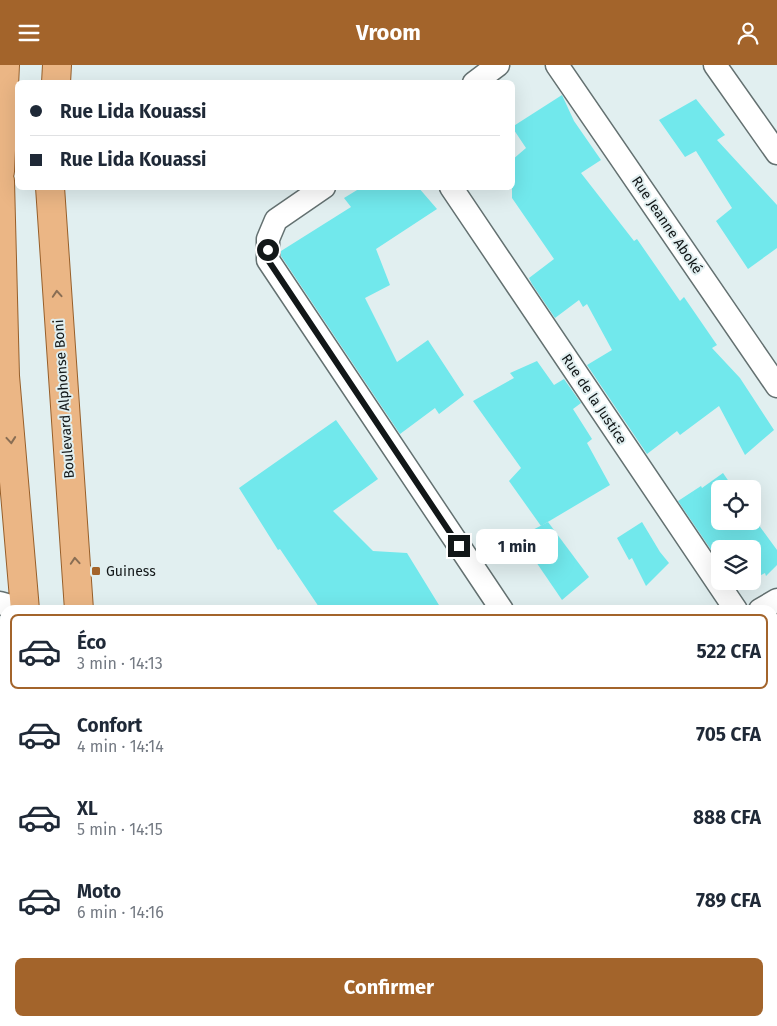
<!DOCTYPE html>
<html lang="fr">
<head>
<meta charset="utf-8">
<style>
  :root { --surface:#fff; --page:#f6f6f7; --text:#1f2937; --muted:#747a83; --line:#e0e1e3; --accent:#a3642b }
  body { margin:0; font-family:"Fira Sans",sans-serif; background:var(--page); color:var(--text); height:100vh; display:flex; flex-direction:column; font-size:19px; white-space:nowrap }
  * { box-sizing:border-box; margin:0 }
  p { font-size:16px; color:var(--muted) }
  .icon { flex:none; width:28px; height:28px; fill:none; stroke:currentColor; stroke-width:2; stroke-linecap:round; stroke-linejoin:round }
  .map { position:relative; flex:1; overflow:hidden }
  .sheet { position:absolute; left:0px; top:540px; width:778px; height:421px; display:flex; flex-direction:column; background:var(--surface); border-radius:15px 15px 0 0; box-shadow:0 5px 20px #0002 }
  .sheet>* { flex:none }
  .hud { position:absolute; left:15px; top:15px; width:500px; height:110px; border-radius:8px; box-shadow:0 5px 20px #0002; display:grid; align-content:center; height:110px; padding:0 15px; background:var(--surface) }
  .fabs { position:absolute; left:711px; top:415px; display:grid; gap:10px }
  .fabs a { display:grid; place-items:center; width:50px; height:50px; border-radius:8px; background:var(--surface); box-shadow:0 5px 20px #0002; font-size:25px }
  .end { position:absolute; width:22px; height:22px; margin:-11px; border:6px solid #121718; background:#fff; box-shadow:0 0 0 2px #fff }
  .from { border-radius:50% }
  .bubble { position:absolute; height:35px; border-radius:8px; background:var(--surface); box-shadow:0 5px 20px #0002; font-size:16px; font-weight:700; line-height:35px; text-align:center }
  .hud b { display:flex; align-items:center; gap:18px; height:48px; font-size:19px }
  .hud b+b { border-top:1px solid var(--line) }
  .hud i { width:12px; height:12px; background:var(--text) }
  ul { padding:9px 0 0; list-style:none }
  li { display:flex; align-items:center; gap:15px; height:75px; margin:0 10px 8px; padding:0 5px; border:2px solid transparent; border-radius:8px }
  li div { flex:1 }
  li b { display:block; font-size:19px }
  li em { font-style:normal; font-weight:700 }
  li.on { border-color:var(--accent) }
  li>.icon { width:45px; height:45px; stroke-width:1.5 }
  .action { display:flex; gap:10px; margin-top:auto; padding:10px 15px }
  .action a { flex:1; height:58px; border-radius:8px; background:var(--accent); color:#fff; font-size:20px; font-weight:700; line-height:58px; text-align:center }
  header { display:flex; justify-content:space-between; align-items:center; height:65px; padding:0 15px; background:var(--accent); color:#fff; font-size:22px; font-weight:700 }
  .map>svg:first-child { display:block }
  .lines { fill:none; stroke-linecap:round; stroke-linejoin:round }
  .stream { stroke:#2caeb3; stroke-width:7 }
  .building { fill:#71e8ec }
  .minor-casing { stroke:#647171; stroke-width:25 }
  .major-casing { stroke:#975f2a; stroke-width:30 }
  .minor { stroke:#fff; stroke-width:22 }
  .major { stroke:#ebb685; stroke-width:28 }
  .oneway { stroke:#896e54 }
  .route { stroke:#121718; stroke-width:6 }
  .poi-dot { fill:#a3642b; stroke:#e1eff0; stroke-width:2 }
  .labels { text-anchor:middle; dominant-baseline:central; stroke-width:4; stroke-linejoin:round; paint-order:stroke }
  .street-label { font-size:14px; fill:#121718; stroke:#e1eff0 }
  .poi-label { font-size:14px; fill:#121718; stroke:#e1eff0; text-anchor:start }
</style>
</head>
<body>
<header><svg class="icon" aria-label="menu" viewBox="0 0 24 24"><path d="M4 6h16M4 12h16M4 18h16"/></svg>Vroom<svg class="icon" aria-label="person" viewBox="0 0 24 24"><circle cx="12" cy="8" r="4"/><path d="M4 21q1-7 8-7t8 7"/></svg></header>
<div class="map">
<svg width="777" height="961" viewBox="0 0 777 961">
  <rect width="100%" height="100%" fill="#e1eff0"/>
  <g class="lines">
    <polyline class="stream" points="351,956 354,961"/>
  </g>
  <g class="building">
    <polygon points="562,30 574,56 601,95 581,108 634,176 637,174 680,236 684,232 717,280 712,283 740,313 774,365 745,390 719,341 680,370 677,366 647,389 587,300 612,285 587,239 583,242 579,235 555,253 532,219 529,213 554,194 512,133 512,95 526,83 512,62"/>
    <polygon points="696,34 725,70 717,75 777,140 777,183 748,204 716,156 732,143 696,86 685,92 659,55"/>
    <polygon points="362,122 418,122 437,144 376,184 390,220 365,233 397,297 428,275 464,330 439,349 435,343 400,369 281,191 281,186 351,142 344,133"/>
    <polygon points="537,296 554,320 564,314 581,338 573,344 592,374 587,378 610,420 541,461 509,416 521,403 473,336 514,313 510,308"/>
    <polygon points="336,355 378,414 333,446 373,486 407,488 442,545 321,545 280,484 278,485 239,423"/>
    <polygon points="723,408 734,424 720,424 720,456 752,456 752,451 777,485 777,500 766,511 765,508 752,515 752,484 720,484 720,498 678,436 701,421 702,423"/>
    <polygon points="548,457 589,512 562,535 519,472"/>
    <polygon points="642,457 660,487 669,498 646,521 632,493 629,495 617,473"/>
  </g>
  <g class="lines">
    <defs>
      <g id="minor">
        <polyline points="557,0 777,321"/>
        <polyline points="715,0 777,88"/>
        <polyline points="474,18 498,0"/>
        <polyline points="324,122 276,155 268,174 268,195 502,545"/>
        <polyline points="451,122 736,545"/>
        <polyline points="0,538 25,545"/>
        <polyline points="760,545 777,535"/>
        <polyline points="772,699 777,706"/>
        <polyline points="772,814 777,811"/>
        <polyline points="279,956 282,961"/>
        <polyline points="298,956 302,961"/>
      </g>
      <g id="major">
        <polyline points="56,18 57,0"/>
        <polyline points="0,106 5,0"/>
        <polyline points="0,116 5,311 25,545"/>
        <polyline points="50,122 79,545"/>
        <polyline points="72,956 72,961"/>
        <polyline points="129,956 130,961"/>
      </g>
    </defs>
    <use href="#minor" class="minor-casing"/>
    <use href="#major" class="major-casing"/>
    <use href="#minor" class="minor"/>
    <use href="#major" class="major"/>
  </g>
  <defs><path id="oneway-chevron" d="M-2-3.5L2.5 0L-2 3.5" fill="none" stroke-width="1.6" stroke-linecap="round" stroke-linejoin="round" transform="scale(1.25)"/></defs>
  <g class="oneway">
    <use href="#oneway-chevron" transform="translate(57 229) rotate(-94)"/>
    <use href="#oneway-chevron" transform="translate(11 375) rotate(85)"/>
    <use href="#oneway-chevron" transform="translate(75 496) rotate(-94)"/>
  </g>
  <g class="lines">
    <polyline class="route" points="268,185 268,195 459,481"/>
  </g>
  <rect class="poi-dot" x="91" y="501" width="10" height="10" rx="2.5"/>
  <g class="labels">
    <g class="street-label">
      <text transform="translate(667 160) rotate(56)">Rue Jeanne Aboké</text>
      <text transform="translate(64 334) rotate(-94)">Boulevard Alphonse Boni</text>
      <text transform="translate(594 334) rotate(56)">Rue de la Justice</text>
    </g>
    <g class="poi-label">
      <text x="106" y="506">Guiness</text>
    </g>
  </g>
</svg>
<div class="fabs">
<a><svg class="icon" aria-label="locate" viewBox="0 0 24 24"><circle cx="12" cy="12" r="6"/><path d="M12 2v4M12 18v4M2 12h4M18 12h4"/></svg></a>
<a><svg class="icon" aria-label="layers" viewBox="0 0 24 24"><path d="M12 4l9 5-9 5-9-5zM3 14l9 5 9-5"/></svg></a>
</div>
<i class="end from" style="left:268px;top:185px"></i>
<i class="end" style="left:459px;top:481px"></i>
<div class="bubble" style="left:476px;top:464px;width:82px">1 min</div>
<div class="hud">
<b><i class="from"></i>Rue Lida Kouassi</b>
<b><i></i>Rue Lida Kouassi</b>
</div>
<section class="sheet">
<ul>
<li class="on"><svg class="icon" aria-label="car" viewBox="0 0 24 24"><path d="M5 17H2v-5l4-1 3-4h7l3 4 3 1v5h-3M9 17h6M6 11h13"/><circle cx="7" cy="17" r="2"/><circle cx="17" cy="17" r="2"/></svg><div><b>Éco</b><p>3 min · 14:13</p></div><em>522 CFA</em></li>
<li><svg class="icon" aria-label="car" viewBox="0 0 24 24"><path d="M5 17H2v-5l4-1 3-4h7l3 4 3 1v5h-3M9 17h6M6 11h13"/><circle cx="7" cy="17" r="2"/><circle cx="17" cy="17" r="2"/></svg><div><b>Confort</b><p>4 min · 14:14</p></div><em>705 CFA</em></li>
<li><svg class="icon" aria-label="car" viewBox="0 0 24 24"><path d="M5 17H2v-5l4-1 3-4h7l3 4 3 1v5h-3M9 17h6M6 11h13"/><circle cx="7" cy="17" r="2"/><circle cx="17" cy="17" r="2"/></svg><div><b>XL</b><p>5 min · 14:15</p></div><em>888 CFA</em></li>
<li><svg class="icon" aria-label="car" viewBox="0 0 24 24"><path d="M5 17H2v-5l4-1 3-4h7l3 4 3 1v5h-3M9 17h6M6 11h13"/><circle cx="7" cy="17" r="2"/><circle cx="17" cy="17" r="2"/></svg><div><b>Moto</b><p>6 min · 14:16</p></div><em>789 CFA</em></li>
</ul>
<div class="action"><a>Confirmer</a></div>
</section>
</div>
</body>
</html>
